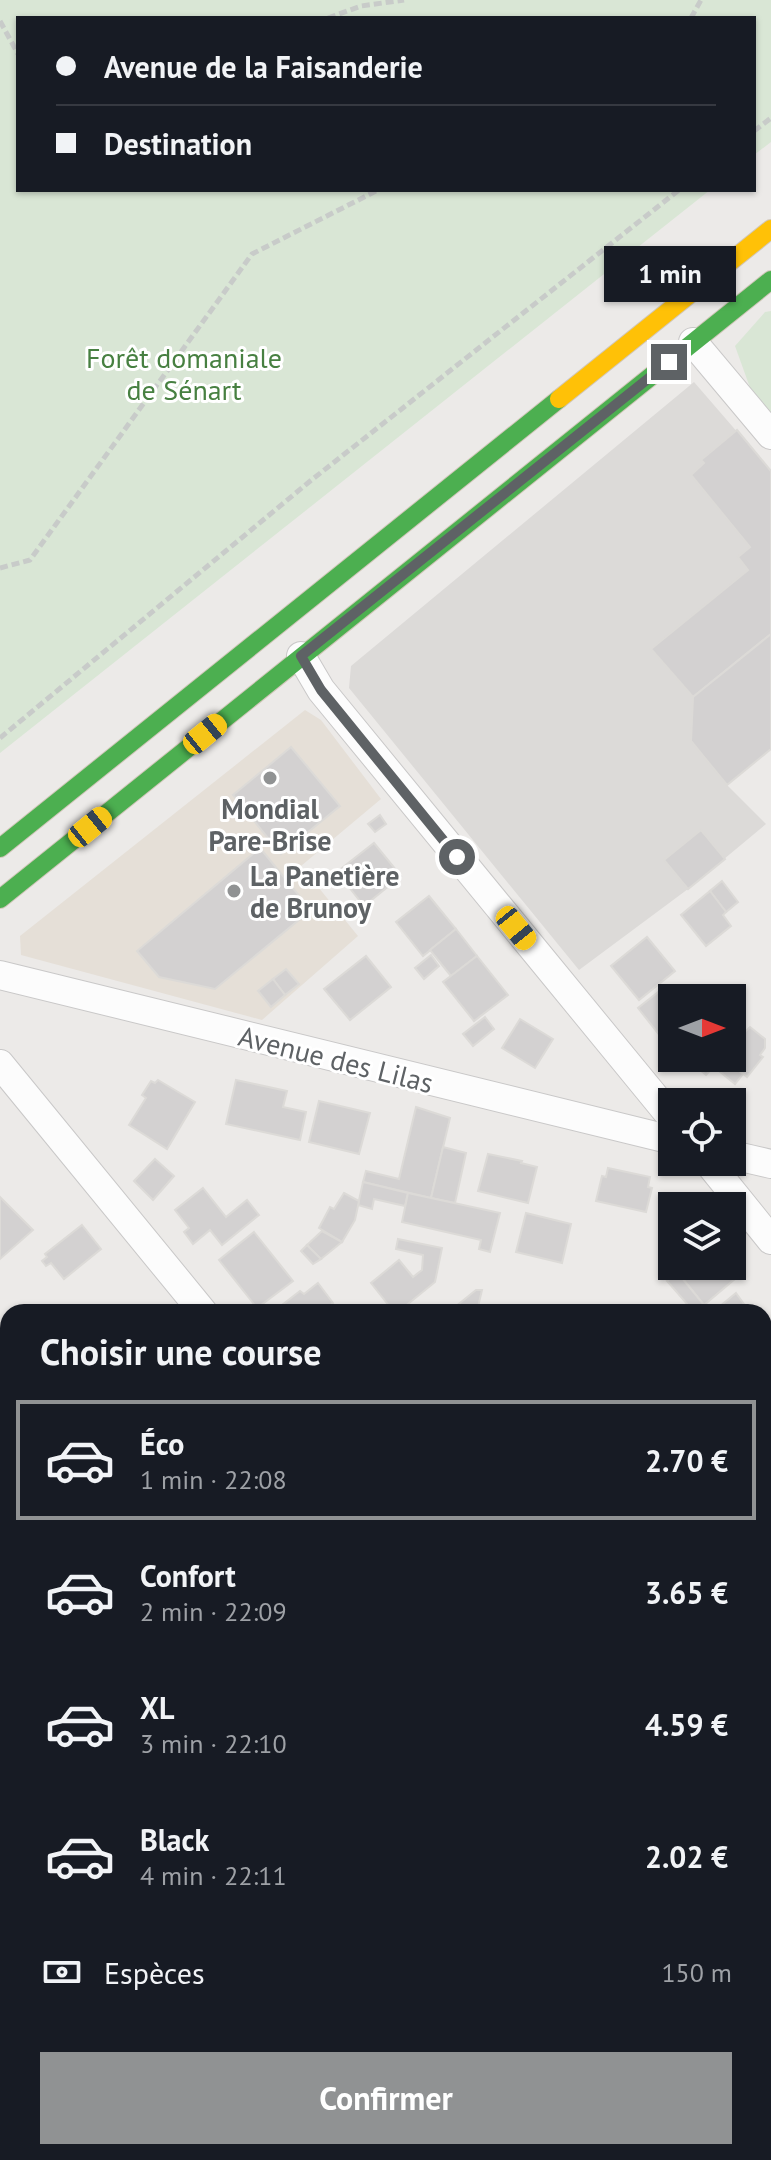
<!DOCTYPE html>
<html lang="fr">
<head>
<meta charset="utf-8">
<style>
  :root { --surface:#171b24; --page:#20242c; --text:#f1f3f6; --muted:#9ea1a6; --line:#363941; --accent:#909293 }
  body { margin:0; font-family:"PT Sans",sans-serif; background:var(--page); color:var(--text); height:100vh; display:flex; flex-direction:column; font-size:30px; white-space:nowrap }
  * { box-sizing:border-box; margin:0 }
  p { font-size:26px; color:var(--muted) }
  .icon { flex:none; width:44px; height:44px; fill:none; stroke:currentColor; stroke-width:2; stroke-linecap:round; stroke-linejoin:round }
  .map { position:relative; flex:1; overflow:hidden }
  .sheet { position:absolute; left:0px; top:1304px; width:772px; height:856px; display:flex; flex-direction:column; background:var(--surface); border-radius:24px 24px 0 0; box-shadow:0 2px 6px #0004 }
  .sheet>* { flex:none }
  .top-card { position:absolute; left:16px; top:16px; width:740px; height:176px; border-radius:0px; box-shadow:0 2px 6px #0004; display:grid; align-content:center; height:176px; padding:0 40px; background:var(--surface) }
  .needle { width:52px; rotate:90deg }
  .buttons { position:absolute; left:658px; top:984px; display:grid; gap:16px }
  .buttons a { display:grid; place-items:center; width:88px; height:88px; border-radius:0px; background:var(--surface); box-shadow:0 2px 6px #0004; font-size:40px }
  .end { position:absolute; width:36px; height:36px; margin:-18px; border:10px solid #5e6265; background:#fff; box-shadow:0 0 0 4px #fff }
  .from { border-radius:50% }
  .bubble { position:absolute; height:56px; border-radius:0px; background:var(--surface); box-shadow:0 2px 6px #0004; font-size:26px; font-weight:700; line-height:56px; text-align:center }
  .car { position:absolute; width:24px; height:48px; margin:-24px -12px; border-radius:10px; box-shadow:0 0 6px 2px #0007; background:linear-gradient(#f5c518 24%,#345 0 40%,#f5c518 0 76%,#345 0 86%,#f5c518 0) }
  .top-card b { display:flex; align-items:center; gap:28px; height:76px; font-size:30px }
  .top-card b+b { border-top:2px solid var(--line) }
  .top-card i { width:20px; height:20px; background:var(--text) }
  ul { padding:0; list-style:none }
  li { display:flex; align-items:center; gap:24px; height:120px; margin:0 16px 12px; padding:0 24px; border:4px solid transparent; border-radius:0px }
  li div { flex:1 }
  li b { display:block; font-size:30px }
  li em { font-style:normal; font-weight:700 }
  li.on { border-color:var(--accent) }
  li>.icon { width:72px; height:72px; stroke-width:1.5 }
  h2 { padding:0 40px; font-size:36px; line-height:96px }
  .pay { display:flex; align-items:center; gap:20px; height:88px; padding:0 40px; font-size:30px }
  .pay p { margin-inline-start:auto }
  .action { display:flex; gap:16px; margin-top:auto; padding:16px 40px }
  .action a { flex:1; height:92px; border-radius:0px; background:var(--accent); color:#fff; font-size:32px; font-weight:700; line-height:92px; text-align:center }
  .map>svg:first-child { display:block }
  .commercial { fill:#e5dfd7 }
  .industrial { fill:#dcdad8 }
  .green { fill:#d9e6d5 }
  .building { fill:#d3d1d1; stroke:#dcdad7; stroke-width:2 }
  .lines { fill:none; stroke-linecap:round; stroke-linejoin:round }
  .street-casing { stroke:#c9c8c8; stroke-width:30 }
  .fast-casing { stroke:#d1c7b9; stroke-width:20 }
  .slow-casing { stroke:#d1c7b9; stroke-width:20 }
  .path { stroke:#c8cbc9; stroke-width:5; stroke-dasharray:8 4; stroke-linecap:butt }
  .street { stroke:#fcfcfc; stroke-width:28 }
  .fast { stroke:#4caf50; stroke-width:18 }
  .slow { stroke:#ffc107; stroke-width:18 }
  .route { stroke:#5e6265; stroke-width:10 }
  .poi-dot { fill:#909293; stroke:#fff; stroke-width:3 }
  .labels { text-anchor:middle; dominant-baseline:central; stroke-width:6; stroke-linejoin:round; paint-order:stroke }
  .park-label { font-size:28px; fill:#478041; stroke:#fff }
  .poi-label { font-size:28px; font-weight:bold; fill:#5e6265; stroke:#fff }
  .street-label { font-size:28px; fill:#5e6265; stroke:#fff }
</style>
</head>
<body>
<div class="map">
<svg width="771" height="2160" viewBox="0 0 771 2160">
  <rect width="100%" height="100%" fill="#eceae8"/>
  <polygon class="commercial" points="305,710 321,720 381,799 301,866 358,936 262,1020 21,955 20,936"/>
  <polygon class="industrial" points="694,382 771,471 727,785 766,824 688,889 579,970 349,688 351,666"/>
  <g class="green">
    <polygon points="0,0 771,0 771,142 754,155 754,18 18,18 18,190 710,190 0,753"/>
    <polygon points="771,311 771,446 735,346 765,312"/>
    <polygon points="764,2025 771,2033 771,2160 669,2160 670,2152 764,2152"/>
  </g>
  <g class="building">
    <polygon points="737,430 771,471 771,634 693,697 651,649 748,570 738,557 750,547 691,475 704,463 701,460"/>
    <polygon points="771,634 771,749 727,785 691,741 693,697"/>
    <polygon points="291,747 340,806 281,854 233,795"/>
    <polygon points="380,815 386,824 375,832 368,824"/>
    <polygon points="701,830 725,859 688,889 664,860"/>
    <polygon points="374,843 401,876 364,906 337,872"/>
    <polygon points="260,848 311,910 215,989 159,977 137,951"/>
    <polygon points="722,881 738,902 726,912 710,891"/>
    <polygon points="710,891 726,912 723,915 731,926 706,946 681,915"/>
    <polygon points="429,896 456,929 423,956 396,922"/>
    <polygon points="456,929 477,956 451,976 430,950"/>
    <polygon points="647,937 675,971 639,1000 611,966"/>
    <polygon points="431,955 439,966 424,979 415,968"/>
    <polygon points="366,956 391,987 350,1020 324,989"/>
    <polygon points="477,956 508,995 474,1021 443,982"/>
    <polygon points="286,969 299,984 285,995 273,979"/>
    <polygon points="273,979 285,995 271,1007 258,991"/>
    <polygon points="666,986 676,998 672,998 672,1036 665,1042 638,1008"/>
    <polygon points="485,1017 494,1029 473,1046 463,1034"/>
    <polygon points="520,1019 553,1039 535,1068 502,1048"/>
    <polygon points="750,1027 765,1039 765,1048 760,1055 763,1057 747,1077 724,1058 732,1058 732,1030 740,1037"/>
    <polygon points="697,1058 722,1058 706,1075 694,1065 699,1060"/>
    <polygon points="722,1058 743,1074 735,1084 714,1067"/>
    <polygon points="158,1080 195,1102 167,1149 129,1125 146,1098 142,1095 151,1081 155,1083"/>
    <polygon points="236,1080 287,1091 283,1107 306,1112 300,1140 226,1124"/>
    <polygon points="319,1101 370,1113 359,1154 309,1142"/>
    <polygon points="416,1107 450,1118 431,1198 363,1182 366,1171 399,1179"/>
    <polygon points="443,1147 466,1153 455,1203 431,1198"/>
    <polygon points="488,1154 522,1161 521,1163 537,1167 528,1203 478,1191"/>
    <polygon points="155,1159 174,1176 153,1200 134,1181"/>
    <polygon points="608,1168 650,1177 648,1187 652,1188 646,1212 596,1201 602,1176 606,1177"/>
    <polygon points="363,1182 408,1193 405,1206 374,1199 372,1209 358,1205"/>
    <polygon points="203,1188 226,1217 247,1200 259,1215 222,1245 210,1230 193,1244 184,1232 189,1228 175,1210"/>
    <polygon points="344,1193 359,1201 355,1220 342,1242 319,1228 330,1207 334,1209"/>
    <polygon points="408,1193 500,1213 490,1252 479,1249 481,1240 402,1222"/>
    <polygon points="0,1197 33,1230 0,1259"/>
    <polygon points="526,1213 571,1224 562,1263 516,1252"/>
    <polygon points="82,1225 101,1249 64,1279 51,1263 46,1266 42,1261 47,1257 45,1254"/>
    <polygon points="322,1231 342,1242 321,1259 307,1245"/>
    <polygon points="254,1232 293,1281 257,1308 219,1260"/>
    <polygon points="398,1239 442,1248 435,1282 398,1312 394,1312 371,1283 399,1260 413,1277 422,1270 423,1255 396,1249"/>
    <polygon points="307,1245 321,1259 313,1264 301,1251"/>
    <polygon points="686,1266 727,1266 736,1278 704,1305 678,1273"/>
    <polygon points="678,1273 704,1305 694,1312 667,1281"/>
    <polygon points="318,1283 333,1303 321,1312 273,1312 300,1291 304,1294"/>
    <polygon points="476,1290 482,1290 477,1311 449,1312"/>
    <polygon points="736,1293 749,1311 752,1308 756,1312 713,1312"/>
    <polygon points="8,1327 8,1396 3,1400 0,1396 0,1333"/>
    <polygon points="766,1341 771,1347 771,1394 764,1400 764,1343"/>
    <polygon points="8,1401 8,1419 3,1423 0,1420 0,1407"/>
    <polygon points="4,1473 8,1478 8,1485 1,1491 0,1476"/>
    <polygon points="8,1549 8,1573 0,1564 0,1555"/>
    <polygon points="764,1589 771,1598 771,1613 765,1618"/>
    <polygon points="7,1599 8,1616 0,1623 0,1604"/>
    <polygon points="0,1714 8,1724 8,1760 0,1767"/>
    <polygon points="764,1731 771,1739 771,1757 764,1763"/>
    <polygon points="8,1760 8,1787 4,1790 0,1786 0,1767"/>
    <polygon points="764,1793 771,1802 771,1824 764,1829"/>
    <polygon points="767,1849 771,1853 771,1904 764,1910 764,1851"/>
    <polygon points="6,1951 8,1970 0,1977 0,1956"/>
    <polygon points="8,1970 8,1990 0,1996 0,1977"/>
    <polygon points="0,2007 8,2017 8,2054 5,2050 0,2053"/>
    <polygon points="7,2063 8,2090 0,2089 0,2070 6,2071"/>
    <polygon points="46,2152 63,2152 63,2160 45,2160"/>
    <polygon points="323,2152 351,2152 346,2160 330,2160 324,2157"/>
    <rect x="517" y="2152" width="58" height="8"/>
    <polygon points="594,2152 653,2152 652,2160 594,2160"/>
  </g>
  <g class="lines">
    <defs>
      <g id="street">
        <polyline points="693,342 771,435"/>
        <polyline points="301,656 321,690 672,1118"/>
        <polyline points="0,975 672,1140"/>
        <polyline points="0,1064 203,1312"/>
        <polyline points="732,1155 771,1164"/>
        <polyline points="708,1162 771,1240"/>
        <polyline points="0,1872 8,1882"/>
        <polyline points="764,1998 771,2007"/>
        <polyline points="229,2152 236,2160"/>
      </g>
      <g id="fast">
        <polyline points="0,848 559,399"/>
        <polyline points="0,899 771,280"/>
      </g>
      <polyline id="slow" points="559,399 771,229"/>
    </defs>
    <use href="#street" class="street-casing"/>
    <use href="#fast" class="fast-casing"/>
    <use href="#slow" class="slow-casing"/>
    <g class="path">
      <polyline points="328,18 361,6 404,0"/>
      <polyline points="691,18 701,0"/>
      <polyline points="0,21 18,54"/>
      <polyline points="754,131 771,118"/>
      <polyline points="0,568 30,560 252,254 378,190"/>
      <polyline points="0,738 309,482 679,190"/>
    </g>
    <use href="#street" class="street"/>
    <use href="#fast" class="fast"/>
    <use href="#slow" class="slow"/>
  </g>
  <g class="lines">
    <polyline class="route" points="457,857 321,690 301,656 669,362"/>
  </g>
  <g class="poi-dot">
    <circle cx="270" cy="778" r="8"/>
    <circle cx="234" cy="891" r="8"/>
  </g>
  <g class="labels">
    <g class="park-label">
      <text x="184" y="357">Forêt domaniale<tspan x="184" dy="32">de Sénart</tspan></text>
    </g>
    <g class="poi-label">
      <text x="270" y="808">Mondial<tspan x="270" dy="32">Pare-Brise</tspan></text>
      <text x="250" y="875" text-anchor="start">La Panetière<tspan x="250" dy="32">de Brunoy</tspan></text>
    </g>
    <g class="street-label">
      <text transform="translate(336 1059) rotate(14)">Avenue des Lilas</text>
    </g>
  </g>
</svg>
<div class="buttons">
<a><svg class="needle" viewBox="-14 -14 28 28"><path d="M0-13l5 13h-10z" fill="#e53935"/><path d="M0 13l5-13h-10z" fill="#9ea1a6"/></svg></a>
<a><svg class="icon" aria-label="locate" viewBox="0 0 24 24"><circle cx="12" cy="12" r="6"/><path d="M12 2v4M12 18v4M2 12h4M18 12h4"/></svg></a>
<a><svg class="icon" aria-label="layers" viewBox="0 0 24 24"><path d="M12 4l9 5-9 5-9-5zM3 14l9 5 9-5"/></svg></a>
</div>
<i class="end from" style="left:457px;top:857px"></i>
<i class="end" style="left:669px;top:362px"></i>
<div class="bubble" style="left:604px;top:246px;width:132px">1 min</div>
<i class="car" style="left:205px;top:734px;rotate:51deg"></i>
<i class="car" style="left:90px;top:827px;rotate:51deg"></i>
<i class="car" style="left:516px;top:928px;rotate:141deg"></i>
<div class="top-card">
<b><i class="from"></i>Avenue de la Faisanderie</b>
<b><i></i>Destination</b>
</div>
<section class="sheet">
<h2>Choisir une course</h2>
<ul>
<li class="on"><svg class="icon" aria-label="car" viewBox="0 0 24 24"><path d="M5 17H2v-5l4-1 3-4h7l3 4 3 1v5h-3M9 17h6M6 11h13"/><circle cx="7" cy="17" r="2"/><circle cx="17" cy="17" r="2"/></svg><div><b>Éco</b><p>1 min · 22:08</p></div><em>2.70 €</em></li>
<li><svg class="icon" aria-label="car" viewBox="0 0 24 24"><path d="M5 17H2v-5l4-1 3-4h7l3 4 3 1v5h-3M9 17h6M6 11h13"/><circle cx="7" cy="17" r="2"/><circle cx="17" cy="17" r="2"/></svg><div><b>Confort</b><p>2 min · 22:09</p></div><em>3.65 €</em></li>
<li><svg class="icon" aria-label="car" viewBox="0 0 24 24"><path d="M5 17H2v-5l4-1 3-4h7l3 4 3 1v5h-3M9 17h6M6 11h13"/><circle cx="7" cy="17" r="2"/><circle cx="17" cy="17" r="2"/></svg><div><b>XL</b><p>3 min · 22:10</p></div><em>4.59 €</em></li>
<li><svg class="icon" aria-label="car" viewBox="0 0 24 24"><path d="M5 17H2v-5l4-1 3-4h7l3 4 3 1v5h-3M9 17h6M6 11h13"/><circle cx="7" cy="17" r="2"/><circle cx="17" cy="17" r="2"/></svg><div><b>Black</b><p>4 min · 22:11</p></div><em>2.02 €</em></li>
</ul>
<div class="pay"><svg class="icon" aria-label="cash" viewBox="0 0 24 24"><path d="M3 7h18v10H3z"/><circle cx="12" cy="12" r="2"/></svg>Espèces<p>150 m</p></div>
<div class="action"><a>Confirmer</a></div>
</section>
</div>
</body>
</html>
